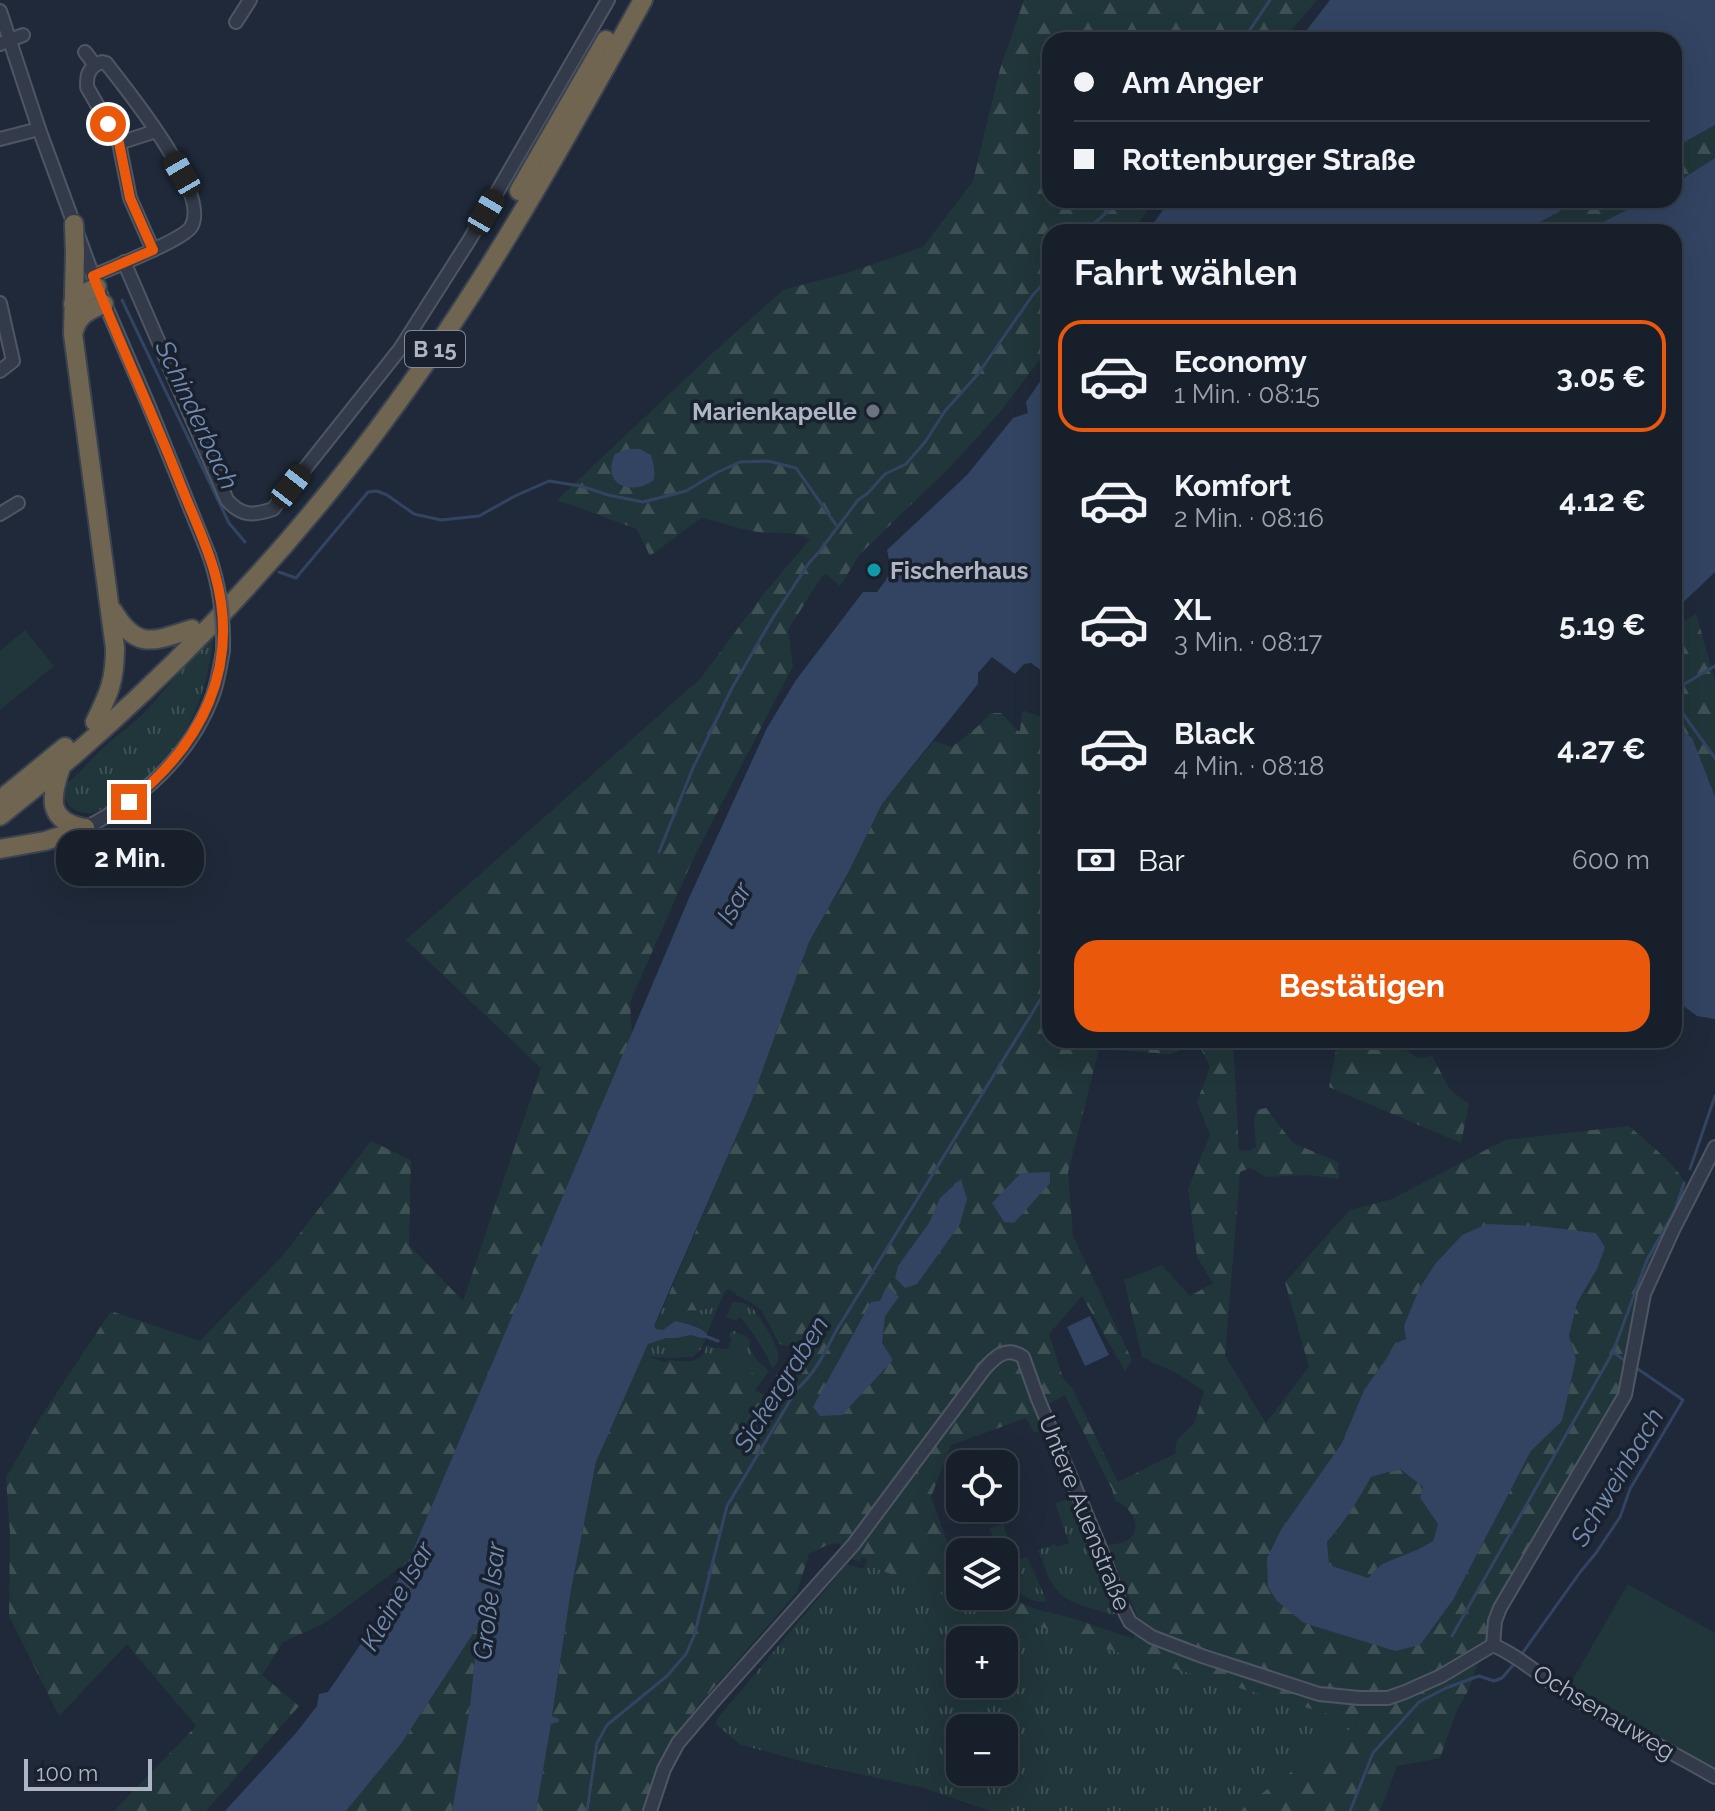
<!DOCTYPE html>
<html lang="de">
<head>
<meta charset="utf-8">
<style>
  :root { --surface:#171f2b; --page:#202733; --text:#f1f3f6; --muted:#9ea2a9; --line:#363d47; --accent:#ea580c }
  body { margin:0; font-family:Raleway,sans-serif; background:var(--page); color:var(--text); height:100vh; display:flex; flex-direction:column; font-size:30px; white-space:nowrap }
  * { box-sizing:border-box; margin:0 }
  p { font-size:26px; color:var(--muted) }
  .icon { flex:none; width:44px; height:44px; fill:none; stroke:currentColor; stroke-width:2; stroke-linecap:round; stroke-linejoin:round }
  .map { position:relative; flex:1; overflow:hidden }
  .panel { position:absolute; left:1042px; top:224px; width:640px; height:824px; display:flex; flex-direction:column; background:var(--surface); border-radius:24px; box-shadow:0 8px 32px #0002,0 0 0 2px var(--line) }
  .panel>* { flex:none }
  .guide { position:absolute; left:1042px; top:32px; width:640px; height:176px; border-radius:24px; box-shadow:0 8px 32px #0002,0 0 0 2px var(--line); display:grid; align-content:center; height:176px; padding:0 32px; background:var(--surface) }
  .buttons { position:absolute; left:946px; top:1450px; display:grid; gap:16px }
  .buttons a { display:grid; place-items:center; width:72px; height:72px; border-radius:16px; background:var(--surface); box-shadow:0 8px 32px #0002,0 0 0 2px var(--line); font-size:40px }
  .scale { position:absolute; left:24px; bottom:20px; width:128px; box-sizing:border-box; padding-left:8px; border:4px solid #aeb6c6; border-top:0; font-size:22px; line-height:28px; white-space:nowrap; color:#aeb6c6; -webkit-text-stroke:6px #19202e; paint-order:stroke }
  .end { position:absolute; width:36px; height:36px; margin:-18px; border:10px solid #ea580c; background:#fff; box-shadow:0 0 0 4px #fff }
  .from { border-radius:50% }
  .bubble { position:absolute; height:56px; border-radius:24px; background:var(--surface); box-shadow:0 8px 32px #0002,0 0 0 2px var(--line); font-size:26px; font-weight:700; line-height:56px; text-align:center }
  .car { position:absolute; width:24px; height:48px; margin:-24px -12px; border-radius:10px; box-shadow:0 0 6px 2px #0007; background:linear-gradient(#222 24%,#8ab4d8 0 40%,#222 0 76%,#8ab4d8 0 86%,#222 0) }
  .guide b { display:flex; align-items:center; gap:28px; height:76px; font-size:30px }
  .guide b+b { border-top:2px solid var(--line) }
  .guide i { width:20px; height:20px; background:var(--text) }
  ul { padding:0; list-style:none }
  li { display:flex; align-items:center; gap:24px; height:112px; margin:0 16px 12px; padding:0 16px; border:4px solid transparent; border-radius:24px }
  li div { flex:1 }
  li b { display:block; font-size:30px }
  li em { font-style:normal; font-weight:700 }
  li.on { border-color:var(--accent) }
  li>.icon { width:72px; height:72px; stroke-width:1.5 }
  h2 { padding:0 32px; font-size:36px; line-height:96px }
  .pay { display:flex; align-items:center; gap:20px; height:88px; padding:0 32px; font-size:30px }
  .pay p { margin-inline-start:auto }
  .button { display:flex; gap:16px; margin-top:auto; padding:16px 32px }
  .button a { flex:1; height:92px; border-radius:24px; background:var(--accent); color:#fff; font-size:32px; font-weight:700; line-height:92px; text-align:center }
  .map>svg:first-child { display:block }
  .grass { fill:url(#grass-tufts); fill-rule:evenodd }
  .forest { fill:url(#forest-firs); fill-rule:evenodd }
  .pitch { fill:#21363a }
  .water { fill:#324462; fill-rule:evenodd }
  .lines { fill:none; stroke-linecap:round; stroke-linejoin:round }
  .stream { stroke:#324462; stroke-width:3 }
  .minor-casing { stroke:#4e5664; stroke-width:16 }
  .highway-casing { stroke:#3b4351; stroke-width:22 }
  .minor { stroke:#333b4a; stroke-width:12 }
  .highway { stroke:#706550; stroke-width:18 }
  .minor-bridge-casing { stroke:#4e5664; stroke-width:16; stroke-linecap:butt }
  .minor-bridge { stroke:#333b4a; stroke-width:12 }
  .route { stroke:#ea580c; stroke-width:10 }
  .worship-dot { fill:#6b7280; stroke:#19202e; stroke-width:3 }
  .culture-dot { fill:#0f9aa8; stroke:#19202e; stroke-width:3 }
  .labels { text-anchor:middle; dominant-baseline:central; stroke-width:7; stroke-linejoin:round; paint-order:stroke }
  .shield { fill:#19202e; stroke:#818998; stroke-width:2 }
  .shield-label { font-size:22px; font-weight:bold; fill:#aeb6c6 }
  .poi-label { font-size:24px; font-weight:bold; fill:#aeb6c6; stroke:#19202e; text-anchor:end }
  .street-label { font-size:24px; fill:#aeb6c6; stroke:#19202e }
  .water-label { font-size:26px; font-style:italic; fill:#748bb0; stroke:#19202e }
</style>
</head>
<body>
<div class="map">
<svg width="1715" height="1811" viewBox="0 0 1715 1811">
  <defs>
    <pattern id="grass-tufts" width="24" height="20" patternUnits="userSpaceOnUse" patternTransform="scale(2)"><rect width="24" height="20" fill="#21363a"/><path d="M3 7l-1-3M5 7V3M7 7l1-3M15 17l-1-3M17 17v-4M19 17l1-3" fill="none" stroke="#3f5155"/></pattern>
    <pattern id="forest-firs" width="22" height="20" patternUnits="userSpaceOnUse" patternTransform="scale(2)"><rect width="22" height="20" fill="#21363a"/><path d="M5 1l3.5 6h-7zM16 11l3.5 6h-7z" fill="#3f5155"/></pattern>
  </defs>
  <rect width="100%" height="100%" fill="#1f2939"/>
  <g class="grass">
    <path d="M213 637C208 703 175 772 114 802 108 805 99 812 92 813 76 816 57 800 67 784 70 779 77 775 81 771 89 762 97 753 106 745 118 734 132 725 143 714 155 702 165 689 175 677 187 663 200 650 213 637Z"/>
    <path d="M669 1294 673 1307 692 1312 718 1306 707 1334C700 1325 687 1324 675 1321L663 1330 656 1329 654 1326Z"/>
    <path d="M733 1302C739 1302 746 1303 751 1307 759 1313 779 1347 778 1357 778 1364 777 1364 772 1368 770 1359 747 1322 739 1317L736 1321 726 1317Z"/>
    <polygon points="732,1330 747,1337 750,1341 749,1347 756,1359 769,1371 755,1390 722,1355 704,1353 707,1345 714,1348 728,1349 732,1339 729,1337"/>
    <path d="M691 1335 701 1338H706L701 1349 693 1357C676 1358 659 1359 643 1355L648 1344 665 1338H677Z"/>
    <path d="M1072 1498 1117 1609 1116 1614 1113 1615C1099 1610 1074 1605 1063 1596 1050 1586 1044 1565 1038 1550L1055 1544 1057 1547 1069 1543 1055 1503Z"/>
    <path d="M1003 1524 1017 1561 1027 1557 1046 1599V1602C1026 1604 1008 1585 1004 1566 1003 1561 1004 1557 1004 1552H999L989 1528Z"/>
    <path d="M847 1564 863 1569 866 1564 998 1613 1120 1653 1368 1713 1356 1725 1247 1804 1241 1811H990L924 1788 808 1763 739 1744 716 1724 717 1719ZM960 1640H1004V1684H960ZM960 1728H1004V1772H960Z"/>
  </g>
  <g class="forest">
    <path d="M1024 0H1317L1283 40H1050V200H1155L1132 232H1050V346L1001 411 950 467 860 554 840 586 826 574 822 576 788 630 793 666 693 859 630 1002 632 1035 408 1562 323 1624 283 1642 262 1675 299 1706 206 1811H114L196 1726 127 1644 59 1716 9 1616 10 1533 6 1478 40 1418 111 1311 200 1341 284 1254 371 1141 411 1160 409 1245 463 1301 541 1068 406 940 701 678 762 596 810 539C791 530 772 535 752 531 734 527 718 521 701 518L650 556 637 529 557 500 716 350 783 290 850 272 923 247 973 181 1000 69Z"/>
    <polygon points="1715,125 1715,158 1674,184 1674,148"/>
    <polygon points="1580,200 1646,200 1584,232 1522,232"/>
    <polygon points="1696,614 1715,680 1715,800 1674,724 1674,628"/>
    <path d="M1025 711 1050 720V1040H1233L1239 1150 1249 1151 1256 1147 1254 1120 1257 1110 1266 1108 1293 1143 1338 1162 1339 1179 1307 1175 1266 1177 1250 1168 1240 1172 1225 1356 1266 1423 1309 1367 1285 1282 1350 1210 1392 1199 1505 1140 1629 1126C1648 1144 1684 1169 1689 1194L1652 1266 1621 1393 1490 1619 1487 1639 1468 1691 1457 1710 1440 1758 1397 1766 1380 1811H1241L1247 1804 1356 1725 1367 1713 1335 1716 1120 1653 998 1613 869 1566 866 1564 867 1559 862 1557 860 1562 849 1558 839 1543 827 1545 809 1554 797 1592 696 1708 659 1762 643 1811H536L551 1723 559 1722V1719L552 1716 571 1590 596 1462 643 1355 665 1362 669 1360C682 1361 695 1365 704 1353L729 1356 755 1375V1390L774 1400 783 1393 803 1364 789 1346 782 1345 779 1343 762 1311 752 1303 738 1296 731 1290 727 1289 718 1306C702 1310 689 1314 673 1307L669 1294 750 1105 809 942 848 873 882 804 934 741 952 747C965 736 980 727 990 713H1001L1018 731H1020L1022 713ZM1198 1043 1210 1067 1197 1102 1210 1135 1188 1189 1197 1257 1213 1283 1190 1296 1162 1265 1124 1280 1142 1357 1178 1374 1204 1391 1194 1424 1177 1440 1175 1454 1118 1482 1072 1388 1063 1378 1049 1334 1082 1296 1125 1371 1132 1360 1073 1236 1068 1172 1099 1049 1171 1054ZM1462 1235 1597 1269 1577 1303 1569 1336 1576 1359 1562 1420 1531 1451 1453 1600 1420 1645 1304 1623 1319 1478 1342 1443 1364 1390 1398 1342 1406 1339 1419 1289 1435 1264ZM1065 1395 1112 1489 1115 1501C1131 1506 1146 1530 1126 1541 1121 1544 1113 1544 1106 1545L1137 1615 1134 1639 1075 1619 1036 1609 1003 1596H960V1573L956 1570 949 1547 931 1497 951 1445 1026 1418 1034 1433 1043 1429V1407Z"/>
    <polygon points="1338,1040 1385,1040 1399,1046 1418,1058 1432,1056 1450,1090 1469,1104 1461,1143 1329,1087"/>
    <polygon points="1400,1469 1423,1487 1420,1498 1438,1524 1433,1541 1419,1549 1382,1564 1368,1578 1328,1565 1327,1542 1339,1529 1371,1477"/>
    <polygon points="479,1624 470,1707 452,1811 346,1811 401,1744"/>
  </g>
  <g class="pitch">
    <polygon points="25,630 54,666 0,710 0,651"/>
    <polygon points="1628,1584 1715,1633 1715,1769 1569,1686"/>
  </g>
  <g class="water">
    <polygon points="1330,0 1715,0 1715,125 1674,148 1674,40 1299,40"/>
    <polygon points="1715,158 1715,572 1674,611 1674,232 1584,232 1646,200 1674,200 1674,184"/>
    <polygon points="1170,200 1580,200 1522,232 1147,232"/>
    <path d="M1050 367V677L1031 663 1024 664 1015 674 992 657 978 673V684L882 804 848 873 809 942 750 1105 654 1326 656 1329 663 1330 675 1321C687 1324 700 1326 707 1334L706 1338H701L691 1335 677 1338H666L648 1344 596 1462 571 1590 552 1716 559 1719V1722L551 1724 536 1811H452L470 1707 478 1626 401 1744 346 1811H225L296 1733 317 1706 319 1694 328 1692 371 1629 408 1562 689 898 767 728 796 680 863 592H877C891 574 892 573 887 550L967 475 1013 418 1028 413 1026 402Z"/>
    <path d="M627 449H640L651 455 654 467V480C633 496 600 486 615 454Z"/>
    <polygon points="1674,724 1692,738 1715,797 1715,1019 1697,1016 1674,999"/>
    <polygon points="1050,1172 1050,1183 1014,1223 1004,1222 992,1203 1021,1173"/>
    <polygon points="961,1179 967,1199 960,1224 917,1284 905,1288 895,1278 898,1266 929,1223 940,1198"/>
    <path d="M1487 1224 1538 1226 1596 1233 1605 1247 1597 1269 1577 1303 1569 1336 1576 1359 1562 1421 1531 1451 1453 1600 1420 1645 1395 1651 1304 1623 1277 1601 1268 1587 1267 1558 1281 1530 1342 1443 1364 1390 1398 1342 1406 1339 1404 1326 1419 1289 1435 1264 1462 1235ZM1400 1469 1423 1487 1420 1498 1438 1524 1433 1541 1419 1549 1382 1564 1368 1578 1329 1565 1327 1542C1345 1522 1358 1500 1371 1477Z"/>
    <polygon points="887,1286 899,1297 885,1316 882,1343 893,1360 842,1415 820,1416 813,1407 871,1302 880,1301"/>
    <polygon points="1090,1316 1109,1355 1085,1366 1067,1327"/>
  </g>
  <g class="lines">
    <g class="stream">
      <polyline points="1243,40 1270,0"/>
      <polyline points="1084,232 1111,209 1118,200"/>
      <polyline points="122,300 229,523 245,542"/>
      <polyline points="279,572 296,578 368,492 377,491 387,495 414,514 441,520 479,516 515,496 549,481 581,486 608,495 643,502 686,491 716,473 740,462 768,461 796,468 836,525"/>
      <polyline points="1674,690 1715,666"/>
      <polyline points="1674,699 1686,718 1715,758"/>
      <polyline points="659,852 693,768 732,688 772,619 809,563 819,552 858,500 868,493 885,474 906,464 925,442 945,411 978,374 1032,296 1050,276"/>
      <polyline points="1690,1169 1715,1096"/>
      <polyline points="705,1336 718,1341"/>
      <polyline points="1613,1352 1628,1363"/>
      <polyline points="777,1376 788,1386 796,1389"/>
      <polyline points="1452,1636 1613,1352 1647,1260 1675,1210 1684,1183"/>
      <polyline points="1521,1655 1581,1571 1596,1553 1620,1517 1630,1489 1683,1400 1638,1369"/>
      <path d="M587 1811 597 1743 607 1725 667 1676 686 1654 694 1636 727 1506 797 1389C815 1374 825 1352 836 1331L1050 984"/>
      <polyline points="1350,1811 1373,1753 1419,1702 1446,1688 1479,1676 1494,1681 1502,1678 1515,1663"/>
    </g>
    <defs>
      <g id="minor">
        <polyline points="0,11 39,129 93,276 148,404 209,555"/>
        <polyline points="236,22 250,0"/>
        <polyline points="0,44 23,35"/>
        <path d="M85 52 95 65 102 62 106 63C127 90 212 194 191 227 183 240 111 268 93 276"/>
        <path d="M95 65C87 72 87 77 87 87L119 143 130 198 153 250"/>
        <polyline points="0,139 39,129"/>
        <polyline points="119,143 156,131"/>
        <path d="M124 262 227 500C241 516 253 516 273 509L400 349 470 239 608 0"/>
        <polyline points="0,303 13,361 0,371"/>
        <polyline points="0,514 18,503"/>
        <path d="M96 849 85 828C141 800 191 755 213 695 218 681 220 666 223 651"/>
        <polyline points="1493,1645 1495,1621 1500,1608 1625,1395 1644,1294 1672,1232 1715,1147"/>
        <path d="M1493 1645C1519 1656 1541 1677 1565 1692 1614 1722 1665 1749 1715 1777"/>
        <path d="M650 1811 664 1769 678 1743 712 1703 853 1545 985 1368C996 1356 1007 1346 1023 1357L1038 1399 1099 1545 1120 1602 1130 1622 1152 1637 1202 1656 1319 1694 1359 1698H1388L1405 1692 1441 1676 1493 1645"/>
      </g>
      <g id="highway">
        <polyline points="519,191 606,40"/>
        <path d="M74 224 75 253 73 334 115 648C115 681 109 693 95 722"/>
        <polyline points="73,304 81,295 97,287"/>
        <path d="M74 331C78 315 89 310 104 304"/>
        <path d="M113 611C137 651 154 641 192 629"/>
        <path d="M61 767C51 796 45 821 85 828"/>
        <polyline points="0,800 65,747"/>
        <path d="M0 816C149 699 286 557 397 403 490 276 567 137 643 0"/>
        <polyline points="0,849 45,841 85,828"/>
      </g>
    </defs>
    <use href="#minor" class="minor-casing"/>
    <use href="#highway" class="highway-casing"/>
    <use href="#minor" class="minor"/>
    <use href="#highway" class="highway"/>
    <defs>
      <path id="minor-bridge" d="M209 555C220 587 224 618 223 651"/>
    </defs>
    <use href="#minor-bridge" class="minor-bridge-casing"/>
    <use href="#minor-bridge" class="minor-bridge"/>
  </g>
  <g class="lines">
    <path class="route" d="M108 124 119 143 130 198 153 250 93 276C120 344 151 410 178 478 190 510 206 541 215 574 241 667 202 745 129 802"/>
  </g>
  <circle class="worship-dot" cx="873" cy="411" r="8"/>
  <circle class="culture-dot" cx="874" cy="570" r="8"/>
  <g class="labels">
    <rect class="shield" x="405" y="331" width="60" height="36" rx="6"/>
    <g class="shield-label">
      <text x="435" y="349">B 15</text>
    </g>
    <g class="poi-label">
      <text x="857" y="411">Marienkapelle</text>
      <text x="890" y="570" text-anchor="start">Fischerhaus</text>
    </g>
    <g class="street-label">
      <text transform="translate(1085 1513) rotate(68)">Untere Auenstraße</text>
      <text transform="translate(1604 1712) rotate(31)">Ochsenauweg</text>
    </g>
    <g class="water-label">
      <text transform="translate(197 415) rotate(65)">Schinderbach</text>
      <text transform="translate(734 903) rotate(-61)">Isar</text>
      <text transform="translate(781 1384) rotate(-58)">Sickergraben</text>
      <text transform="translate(1617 1477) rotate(-59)">Schweinbach</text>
      <text transform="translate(397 1596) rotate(-60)">Kleine Isar</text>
      <text transform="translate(489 1601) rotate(-83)">Große Isar</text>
    </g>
  </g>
</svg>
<div class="buttons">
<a><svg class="icon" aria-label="locate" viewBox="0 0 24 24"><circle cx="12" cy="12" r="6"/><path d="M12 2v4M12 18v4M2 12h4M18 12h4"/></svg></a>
<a><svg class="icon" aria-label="layers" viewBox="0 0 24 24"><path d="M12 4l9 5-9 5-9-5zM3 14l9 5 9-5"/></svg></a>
<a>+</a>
<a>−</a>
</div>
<div class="scale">100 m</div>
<i class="end from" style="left:108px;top:124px"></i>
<i class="end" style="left:129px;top:802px"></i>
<div class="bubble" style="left:56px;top:830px;width:148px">2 Min.</div>
<i class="car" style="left:182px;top:174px;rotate:330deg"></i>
<i class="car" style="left:486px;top:212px;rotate:30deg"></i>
<i class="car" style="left:291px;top:486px;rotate:38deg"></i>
<div class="guide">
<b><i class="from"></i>Am Anger</b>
<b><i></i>Rottenburger Straße</b>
</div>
<section class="panel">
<h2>Fahrt wählen</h2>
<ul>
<li class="on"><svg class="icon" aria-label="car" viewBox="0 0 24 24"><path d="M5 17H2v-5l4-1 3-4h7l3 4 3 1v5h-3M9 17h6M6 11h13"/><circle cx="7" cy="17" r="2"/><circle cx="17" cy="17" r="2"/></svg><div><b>Economy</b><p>1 Min. · 08:15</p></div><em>3.05 €</em></li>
<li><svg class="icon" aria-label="car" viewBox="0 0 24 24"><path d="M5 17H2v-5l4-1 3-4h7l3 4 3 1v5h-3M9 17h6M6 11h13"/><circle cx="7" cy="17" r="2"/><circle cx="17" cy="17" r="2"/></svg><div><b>Komfort</b><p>2 Min. · 08:16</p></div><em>4.12 €</em></li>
<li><svg class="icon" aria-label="car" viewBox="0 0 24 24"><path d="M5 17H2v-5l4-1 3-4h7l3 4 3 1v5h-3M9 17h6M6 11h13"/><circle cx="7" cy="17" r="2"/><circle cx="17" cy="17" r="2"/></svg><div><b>XL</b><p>3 Min. · 08:17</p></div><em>5.19 €</em></li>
<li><svg class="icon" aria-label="car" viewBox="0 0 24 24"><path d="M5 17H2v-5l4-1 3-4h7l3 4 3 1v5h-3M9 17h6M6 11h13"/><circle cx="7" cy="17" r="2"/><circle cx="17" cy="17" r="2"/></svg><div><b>Black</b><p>4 Min. · 08:18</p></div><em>4.27 €</em></li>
</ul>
<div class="pay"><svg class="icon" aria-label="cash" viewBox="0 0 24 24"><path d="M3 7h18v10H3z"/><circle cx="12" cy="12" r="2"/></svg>Bar<p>600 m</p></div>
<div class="button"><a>Bestätigen</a></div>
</section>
</div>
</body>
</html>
